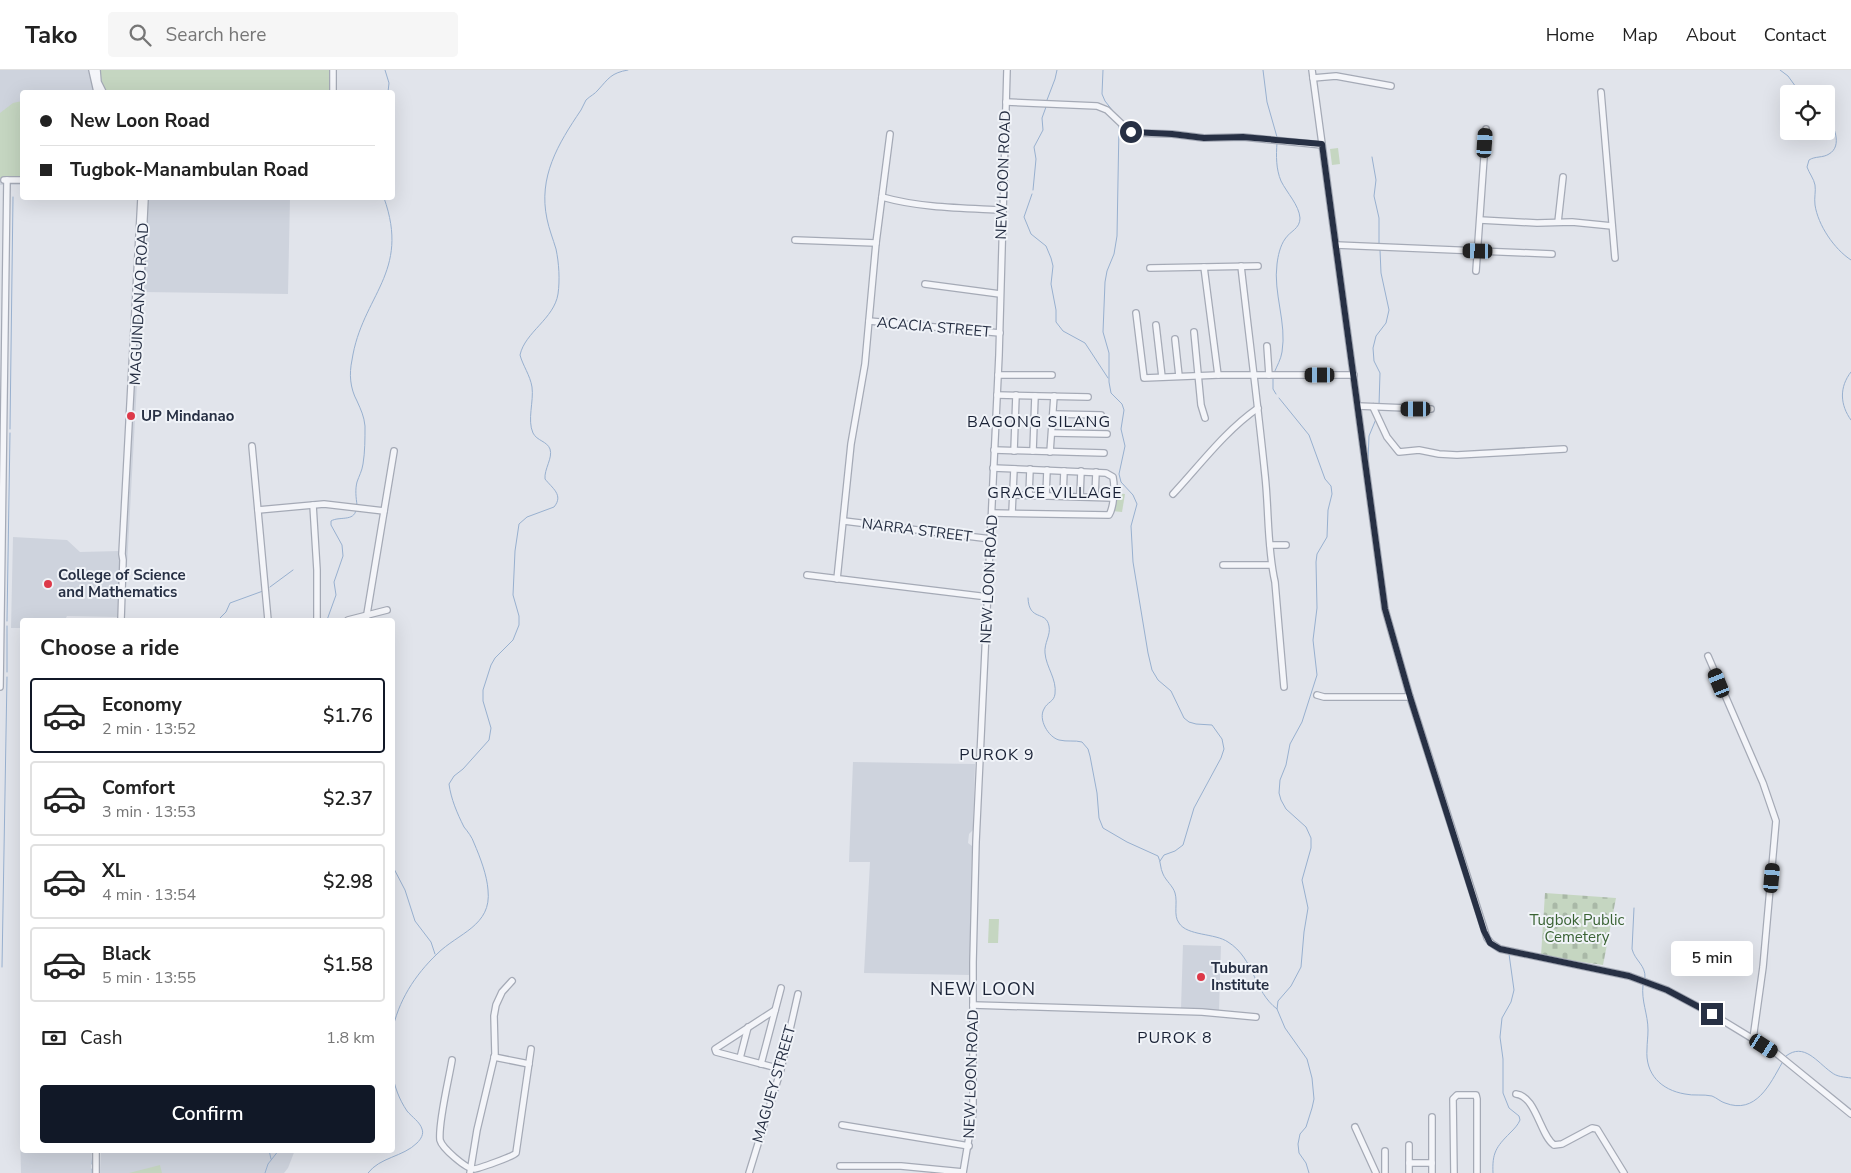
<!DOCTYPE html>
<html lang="en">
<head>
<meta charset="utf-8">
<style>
  :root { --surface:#fff; --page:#f6f6f6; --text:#222; --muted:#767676; --line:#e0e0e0; --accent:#111827 }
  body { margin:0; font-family:"Nunito Sans",sans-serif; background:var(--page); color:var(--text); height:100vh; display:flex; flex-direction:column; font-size:19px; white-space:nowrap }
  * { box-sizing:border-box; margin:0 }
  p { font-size:16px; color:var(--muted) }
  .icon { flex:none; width:28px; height:28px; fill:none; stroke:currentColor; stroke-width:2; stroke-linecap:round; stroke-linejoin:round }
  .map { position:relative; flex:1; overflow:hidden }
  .side { position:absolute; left:20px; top:548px; width:375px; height:535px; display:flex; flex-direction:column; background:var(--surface); border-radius:5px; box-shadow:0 5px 20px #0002 }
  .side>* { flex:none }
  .hud { position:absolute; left:20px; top:20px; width:375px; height:110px; border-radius:5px; box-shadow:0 5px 20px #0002; display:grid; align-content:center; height:110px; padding:0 20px; background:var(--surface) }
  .tools { position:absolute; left:1780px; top:15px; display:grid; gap:10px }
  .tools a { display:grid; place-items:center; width:55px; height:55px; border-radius:5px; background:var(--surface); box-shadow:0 5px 20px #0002; font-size:25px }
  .end { position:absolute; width:22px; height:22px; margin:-11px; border:6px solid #273044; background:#fff; box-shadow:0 0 0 2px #fff }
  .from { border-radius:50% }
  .bubble { position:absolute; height:35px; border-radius:5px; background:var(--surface); box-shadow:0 5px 20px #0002; font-size:16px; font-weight:600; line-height:35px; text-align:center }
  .car { position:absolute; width:15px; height:30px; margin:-15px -8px; border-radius:6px; box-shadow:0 0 4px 1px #0007; background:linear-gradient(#222 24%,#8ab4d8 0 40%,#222 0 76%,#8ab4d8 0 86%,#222 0) }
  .hud b { display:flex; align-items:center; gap:18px; height:48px; font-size:19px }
  .hud b+b { border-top:1px solid var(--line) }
  .hud i { width:12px; height:12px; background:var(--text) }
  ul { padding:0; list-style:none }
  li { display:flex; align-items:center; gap:15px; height:75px; margin:0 10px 8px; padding:0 10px; border:2px solid var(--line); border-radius:5px }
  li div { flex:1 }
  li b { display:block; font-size:19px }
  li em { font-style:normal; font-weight:600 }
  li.active { border-color:var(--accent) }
  li>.icon { width:45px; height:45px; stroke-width:1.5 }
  h2 { padding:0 20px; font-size:22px; line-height:60px }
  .pay { display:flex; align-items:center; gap:12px; height:55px; padding:0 20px; font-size:19px }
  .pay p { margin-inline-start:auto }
  .primary-button { display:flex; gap:10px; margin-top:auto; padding:10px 20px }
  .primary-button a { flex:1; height:58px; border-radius:5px; background:var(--accent); color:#fff; font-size:20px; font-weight:600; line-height:58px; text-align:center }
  header { display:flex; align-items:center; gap:30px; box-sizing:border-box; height:70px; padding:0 25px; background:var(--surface); border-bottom:1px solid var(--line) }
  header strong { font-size:24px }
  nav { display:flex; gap:28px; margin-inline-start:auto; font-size:18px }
  .search { width:350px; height:45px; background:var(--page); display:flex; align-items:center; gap:12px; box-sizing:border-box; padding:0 18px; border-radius:5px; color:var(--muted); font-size:19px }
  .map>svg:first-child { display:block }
  .built { fill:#ced3dd }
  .cemetery { fill:url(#cemetery-stones) }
  .garden { fill:#c5d6c1 }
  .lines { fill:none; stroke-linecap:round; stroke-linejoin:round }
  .stream { stroke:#98b0cf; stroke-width:1 }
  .minor-casing { stroke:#a5aab6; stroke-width:8 }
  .minor { stroke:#f4f5f9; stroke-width:5.5 }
  .route { stroke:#273044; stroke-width:6 }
  .poi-dot { fill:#dd3949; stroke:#f0f3f8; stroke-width:2 }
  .labels { text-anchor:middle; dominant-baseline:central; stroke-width:4; stroke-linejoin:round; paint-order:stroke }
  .street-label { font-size:15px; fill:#273044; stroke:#f0f3f8 }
  .poi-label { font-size:15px; font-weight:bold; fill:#273044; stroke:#f0f3f8; text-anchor:start }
  .park-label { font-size:15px; fill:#396233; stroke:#f0f3f8 }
  .neighbourhood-label { font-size:16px; letter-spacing:1px; fill:#192135; stroke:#f0f3f8 }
  .quarter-label { font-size:18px; letter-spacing:1px; fill:#192135; stroke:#f0f3f8 }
</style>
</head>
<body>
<header>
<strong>Tako</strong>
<div class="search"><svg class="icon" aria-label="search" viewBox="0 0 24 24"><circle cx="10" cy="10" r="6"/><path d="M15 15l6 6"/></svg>Search here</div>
<nav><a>Home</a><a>Map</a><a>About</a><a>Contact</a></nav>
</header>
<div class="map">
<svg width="1851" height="1103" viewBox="0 0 1851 1103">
  <defs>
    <pattern id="cemetery-stones" width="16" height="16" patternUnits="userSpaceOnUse" patternTransform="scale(1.25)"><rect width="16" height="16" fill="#c5d6c1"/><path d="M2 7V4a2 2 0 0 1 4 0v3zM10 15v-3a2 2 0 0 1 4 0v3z" fill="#a9b8a7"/></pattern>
  </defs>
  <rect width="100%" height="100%" fill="#e1e4eb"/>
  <g class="built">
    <polygon points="0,0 335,0 335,22 22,22 22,115 0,115"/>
    <polygon points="139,128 290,128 288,224 142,222 124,550 118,550 117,547 67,546 65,550 22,550 22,558 11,558 13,467 67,470 80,482 120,481"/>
    <polygon points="853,692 975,694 973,760 969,764 968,773 972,776 970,905 864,903 870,792 849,792"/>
    <polygon points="1183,875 1221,876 1219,940 1181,938"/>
    <polygon points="20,1061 22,1061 22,1080 92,1080 91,1103 21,1103"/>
    <polygon points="101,1080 295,1080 288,1098 284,1103 100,1103"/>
  </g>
  <polygon class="cemetery" points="1545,823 1616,828 1603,895 1541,886"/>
  <g class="garden">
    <polygon points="99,0 329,0 329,22 105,22"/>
    <polygon points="22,31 22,109 0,108 0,43 13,33"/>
    <polygon points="1338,78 1340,94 1332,95 1330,79"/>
    <polygon points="1115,423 1125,424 1122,442 1112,441"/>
    <polygon points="989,849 999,849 998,873 988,873"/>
    <polygon points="160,1095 162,1103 129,1103"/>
  </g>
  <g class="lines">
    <g class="stream">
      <polyline points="385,0 389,13 388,22"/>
      <polyline points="1103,0 1102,24 1105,31 1116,45"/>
      <polyline points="1263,0 1267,32 1277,67"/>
      <polyline points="1780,0 1788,6 1801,24"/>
      <polyline points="1047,30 1055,9 1057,0"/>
      <path d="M1826 44C1834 55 1843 76 1829 84 1823 88 1815 86 1809 90L1807 97C1809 103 1814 109 1815 115 1816 121 1814 128 1815 135 1818 155 1834 179 1851 190"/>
      <polyline points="1119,55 1117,166 1114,184 1107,201 1105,212 1103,262 1109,283 1109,312 1111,323 1122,334 1124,340 1121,359 1125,376 1119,404 1121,412 1133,425 1137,434 1131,456 1133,492 1148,583 1152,600 1158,610 1171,621 1184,648 1189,652 1196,654 1212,655 1222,669 1224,679 1221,688 1194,738 1183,775 1175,781 1164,785 1160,791"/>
      <polyline points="1372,87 1376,110 1374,126 1379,148 1379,175"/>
      <polyline points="1033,120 1036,89 1034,77 1043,60 1042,48 1046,37"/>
      <polyline points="1032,124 1024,147 1031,164 1046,176 1051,188 1053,196 1051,214 1056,240 1056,252 1063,261 1085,273 1108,308"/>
      <path d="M1851 302C1839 317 1840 335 1851 350"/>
      <path d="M1274 303C1277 296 1281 289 1282 282 1287 253 1273 223 1277 194 1278 186 1280 176 1285 169 1290 161 1300 159 1300 148 1299 135 1287 123 1281 111 1276 99 1276 86 1277 73"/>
      <polyline points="1273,308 1273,319 1276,324"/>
      <polyline points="1279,328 1309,365 1325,409 1331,416 1332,424 1328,440 1327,467 1317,484 1316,492 1317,538 1313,570 1317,605 1302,652 1290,674 1286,695 1280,710 1279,723 1281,730 1286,739 1306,757 1311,768 1311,778 1302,810 1308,838 1304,862 1301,897 1291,916 1278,931 1277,939 1285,958 1307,989 1312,1008 1314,1029 1312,1038 1306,1057 1300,1064 1298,1074 1299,1083 1306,1093 1309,1103"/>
      <polyline points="1379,335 1380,303 1374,291 1373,278 1376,266 1386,253 1389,240 1381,203 1380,180"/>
      <polyline points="10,359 13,127"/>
      <polyline points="1368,391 1369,366 1376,349"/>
      <path d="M357 435C356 427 355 420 357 412 359 406 362 401 363 394 365 382 365 369 365 356 364 346 361 340 357 331 350 318 349 304 352 290 362 225 411 203 384 128"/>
      <polyline points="270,517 293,500"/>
      <path d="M1028 528C1029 552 1046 540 1049 556 1051 565 1044 573 1045 583 1046 597 1057 609 1055 624 1054 632 1047 632 1044 639 1038 649 1048 667 1059 670 1067 672 1075 670 1082 672L1088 679 1090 686 1097 723 1099 748 1103 758 1127 772 1158 786C1161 792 1160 798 1163 804 1166 811 1173 816 1175 823 1178 833 1173 845 1179 853 1187 866 1215 863 1228 872 1255 889 1253 921 1277 939"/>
      <polyline points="218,550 226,542 230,533 263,521"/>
      <path d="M327 550 336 525 334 512 343 486 342 475 331 455V451C339 446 354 452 356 440"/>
      <polyline points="7,551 10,363"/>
      <polyline points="7,602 7,556"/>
      <polyline points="392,795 405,820 415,851 431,872 435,884"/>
      <path d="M1634 838 1632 879C1635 891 1646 895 1645 908"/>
      <polyline points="2,897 7,607"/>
      <path d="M1643 915C1641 931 1648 944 1648 960 1648 967 1647 973 1647 979 1645 1004 1661 1020 1685 1024 1693 1026 1703 1024 1712 1026 1717 1028 1721 1032 1725 1033 1756 1045 1770 1014 1782 993"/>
      <path d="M392 962C398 931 415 905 437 884 458 863 492 856 488 820 487 805 480 787 474 773 472 767 468 762 464 757 457 743 451 729 449 714L454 706 463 699 489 670 491 658 483 631V620L491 595 495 588 513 570 519 555V546L513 525 515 481 519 454 527 447 554 437C564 425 552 418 545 409 544 399 553 388 550 379 547 371 537 371 533 363 527 350 534 331 532 317 530 305 523 296 520 285 525 262 554 249 558 224 560 210 559 193 556 179 553 169 549 159 547 149 538 107 558 74 581 40 583 37 584 33 586 30 590 26 595 24 598 20 609 8 611 3 628 0"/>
      <path d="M1786 986C1804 972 1817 992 1831 1002 1837 1007 1844 1007 1851 1008"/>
      <polyline points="269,1080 271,1089"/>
      <polyline points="92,1094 93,1080"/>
      <polyline points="92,1103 92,1099"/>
      <polyline points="265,1103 268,1094 279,1080"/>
      <path d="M368 1103C380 1087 403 1087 417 1073 421 1069 424 1064 422 1059 420 1052 412 1047 407 1041 399 1029 394 1016 392 1001"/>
      <path d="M1493 1103C1492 1083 1496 1077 1510 1063 1514 1059 1518 1055 1520 1050L1519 1046 1509 1038 1503 1023V989L1500 967 1502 948 1511 932 1514 920 1509 884"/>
    </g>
    <defs>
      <g id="minor">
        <polyline points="92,0 97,22"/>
        <polyline points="97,0 98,12 103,22"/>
        <polyline points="1312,0 1385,539 1410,627 1487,868 1491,873 1500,879 1629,906 1667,920 1712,944 1776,983 1851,1044"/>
        <polyline points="1313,8 1336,6 1391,16"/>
        <polyline points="333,22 333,0"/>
        <polyline points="1601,22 1615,188"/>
        <polyline points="1006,32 1097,36 1107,40 1126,58 1136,63 1172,64 1204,68 1243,67 1322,75"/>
        <polyline points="4,110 22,110"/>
        <path d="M882 127C921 138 962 138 1002 140"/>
        <polyline points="1480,150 1537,153 1572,152 1612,156"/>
        <polyline points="1558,152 1563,107"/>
        <polyline points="795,170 876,173"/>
        <polyline points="1336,175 1552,184"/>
        <path d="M1241 196C1249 266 1258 336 1265 405 1269 441 1267 477 1275 512L1284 617"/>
        <polyline points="1204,197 1218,305"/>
        <polyline points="1150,198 1258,196"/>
        <polyline points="1476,201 1486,59"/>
        <polyline points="141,209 145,128"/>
        <polyline points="925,214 1000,224"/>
        <polyline points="1136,243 1144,308 1218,305 1354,305"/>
        <polyline points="869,251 1000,263"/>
        <polyline points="1156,255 1162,307"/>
        <polyline points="1194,262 1201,335 1205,348"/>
        <polyline points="1175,269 1179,306"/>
        <polyline points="1267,276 1269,305"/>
        <polyline points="998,305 1052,305"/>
        <polyline points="997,325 1088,327"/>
        <polyline points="1358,336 1431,339"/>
        <polyline points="1373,337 1387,367 1399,382 1419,380 1439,384 1457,385 1564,379"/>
        <polyline points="1053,344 1101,345"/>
        <polyline points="1052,363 1107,364"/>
        <polyline points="252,376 268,550"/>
        <polyline points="994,380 1104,383"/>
        <polyline points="1014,381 1016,325"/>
        <polyline points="1033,381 1035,326"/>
        <polyline points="1050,382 1054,326"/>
        <path d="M1173 424C1200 395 1225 361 1258 338"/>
        <polyline points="1013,425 1113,428"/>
        <polyline points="1029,425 1030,399"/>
        <polyline points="1046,426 1047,400"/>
        <polyline points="1063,426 1064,401"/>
        <polyline points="1080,427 1081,401"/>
        <polyline points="1095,427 1096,402"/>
        <polyline points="313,435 317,500 317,550"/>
        <polyline points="258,440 324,434 384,441"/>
        <path d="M992 443 1109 445C1114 437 1115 417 1113 407L1106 403 993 398"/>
        <polyline points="1012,443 1014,399"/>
        <polyline points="844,451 991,469"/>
        <polyline points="1270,475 1286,475"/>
        <polyline points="1223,495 1271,495"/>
        <polyline points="807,505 988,527"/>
        <polyline points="837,509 851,374 865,294 876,173 890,64"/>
        <polyline points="121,550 123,490 122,484 141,128"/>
        <polyline points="348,550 387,540"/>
        <polyline points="366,550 394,381"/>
        <polyline points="1708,586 1763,713 1776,751 1763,897 1753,969"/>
        <polyline points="0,617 7,110"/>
        <polyline points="1317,625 1324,627 1410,627"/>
        <polyline points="973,935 1202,942 1256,947"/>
        <polyline points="775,940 715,979 716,982 781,999"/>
        <polyline points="494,987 529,994"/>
        <polyline points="740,988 748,957"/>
        <path d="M452 990C449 1009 438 1053 440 1070 442 1078 466 1099 474 1099 478 1099 514 1086 516 1083L531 979"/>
        <polyline points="761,994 781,918"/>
        <path d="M1516 1024C1536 1026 1540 1065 1554 1075L1562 1074 1592 1058 1597 1059 1624 1103"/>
        <polyline points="1432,1047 1432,1103"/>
        <polyline points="842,1055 969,1076"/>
        <polyline points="1355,1057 1376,1103"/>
        <polyline points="1409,1075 1409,1103"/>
        <polyline points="1385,1081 1385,1103"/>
        <polyline points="1409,1093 1432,1093"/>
        <polyline points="840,1096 901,1096 963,1102"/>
        <polyline points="96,1103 96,1080"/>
        <polyline points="470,1103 477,1060 495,984 494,946 496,935 502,922 512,911"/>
        <polyline points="749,1103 781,999 798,924"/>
        <polyline points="963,1103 973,1043 973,892 976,772 999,285 1007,0"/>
        <polyline points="1454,1103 1453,1029 1457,1025 1476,1025 1477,1029 1477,1103"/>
      </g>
    </defs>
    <use href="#minor" class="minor-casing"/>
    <use href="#minor" class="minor"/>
  </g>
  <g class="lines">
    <polyline class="route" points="1131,62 1172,64 1204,68 1243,67 1322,74 1385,539 1410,627 1484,861 1490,873 1500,879 1629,906 1667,920 1712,944"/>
  </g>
  <g class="poi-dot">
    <circle cx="131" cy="346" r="5"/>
    <circle cx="48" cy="514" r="5"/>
    <circle cx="1201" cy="907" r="5"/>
  </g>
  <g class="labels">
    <g class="street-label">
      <text transform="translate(1003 105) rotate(-88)">NEW LOON ROAD</text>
      <text transform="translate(139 234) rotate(-87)">MAGUINDANAO ROAD</text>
      <text transform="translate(934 257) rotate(5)">ACACIA STREET</text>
      <text transform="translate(917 460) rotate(7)">NARRA STREET</text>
      <text transform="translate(989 509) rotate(-87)">NEW LOON ROAD</text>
      <text transform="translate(971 1004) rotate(-88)">NEW LOON ROAD</text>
      <text transform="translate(774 1014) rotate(-74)">MAGUEY STREET</text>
    </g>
    <g class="poi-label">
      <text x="141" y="346">UP Mindanao</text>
      <text x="58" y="505">College of Science<tspan x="58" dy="17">and Mathematics</tspan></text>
      <text x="1211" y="898">Tuburan<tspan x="1211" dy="17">Institute</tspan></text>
    </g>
    <g class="park-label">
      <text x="1577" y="850">Tugbok Public<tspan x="1577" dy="17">Cemetery</tspan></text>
    </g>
    <g class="neighbourhood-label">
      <text x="1039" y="352">BAGONG SILANG</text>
      <text x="1055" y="423">GRACE VILLAGE</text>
      <text x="997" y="685">PUROK 9</text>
      <text x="1175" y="968">PUROK 8</text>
    </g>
    <g class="quarter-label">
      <text x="983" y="919">NEW LOON</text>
    </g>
  </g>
</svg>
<div class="tools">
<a><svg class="icon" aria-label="locate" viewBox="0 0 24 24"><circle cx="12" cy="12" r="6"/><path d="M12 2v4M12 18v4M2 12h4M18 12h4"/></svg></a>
</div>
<i class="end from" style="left:1131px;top:62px"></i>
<i class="end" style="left:1712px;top:944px"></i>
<div class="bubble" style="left:1671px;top:871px;width:82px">5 min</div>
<i class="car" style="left:1485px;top:73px;rotate:4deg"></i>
<i class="car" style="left:1478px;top:181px;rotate:271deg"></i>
<i class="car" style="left:1320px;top:305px;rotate:270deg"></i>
<i class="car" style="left:1416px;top:339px;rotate:270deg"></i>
<i class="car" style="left:1719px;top:613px;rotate:338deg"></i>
<i class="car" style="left:1772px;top:808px;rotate:5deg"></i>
<i class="car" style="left:1764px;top:976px;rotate:123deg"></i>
<div class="hud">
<b><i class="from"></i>New Loon Road</b>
<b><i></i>Tugbok-Manambulan Road</b>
</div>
<section class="side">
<h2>Choose a ride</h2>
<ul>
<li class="active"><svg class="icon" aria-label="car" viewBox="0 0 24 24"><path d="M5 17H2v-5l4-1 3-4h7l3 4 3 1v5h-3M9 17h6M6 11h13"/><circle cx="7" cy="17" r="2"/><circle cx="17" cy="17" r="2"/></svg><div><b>Economy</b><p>2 min · 13:52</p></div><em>$1.76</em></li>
<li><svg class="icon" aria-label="car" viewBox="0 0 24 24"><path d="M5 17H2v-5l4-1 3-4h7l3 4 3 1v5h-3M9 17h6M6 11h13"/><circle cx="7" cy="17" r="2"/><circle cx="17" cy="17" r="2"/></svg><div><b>Comfort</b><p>3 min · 13:53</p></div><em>$2.37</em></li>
<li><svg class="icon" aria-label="car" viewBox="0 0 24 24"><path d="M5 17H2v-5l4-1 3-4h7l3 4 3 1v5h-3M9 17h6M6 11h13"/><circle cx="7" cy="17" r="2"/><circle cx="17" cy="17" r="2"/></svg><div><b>XL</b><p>4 min · 13:54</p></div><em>$2.98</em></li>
<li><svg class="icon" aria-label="car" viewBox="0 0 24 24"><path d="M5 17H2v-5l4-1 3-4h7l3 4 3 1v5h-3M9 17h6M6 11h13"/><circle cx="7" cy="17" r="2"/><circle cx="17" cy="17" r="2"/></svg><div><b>Black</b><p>5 min · 13:55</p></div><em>$1.58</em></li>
</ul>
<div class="pay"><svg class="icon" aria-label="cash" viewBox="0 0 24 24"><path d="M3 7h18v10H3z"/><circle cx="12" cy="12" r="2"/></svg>Cash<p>1.8 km</p></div>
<div class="primary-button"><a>Confirm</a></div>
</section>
</div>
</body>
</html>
